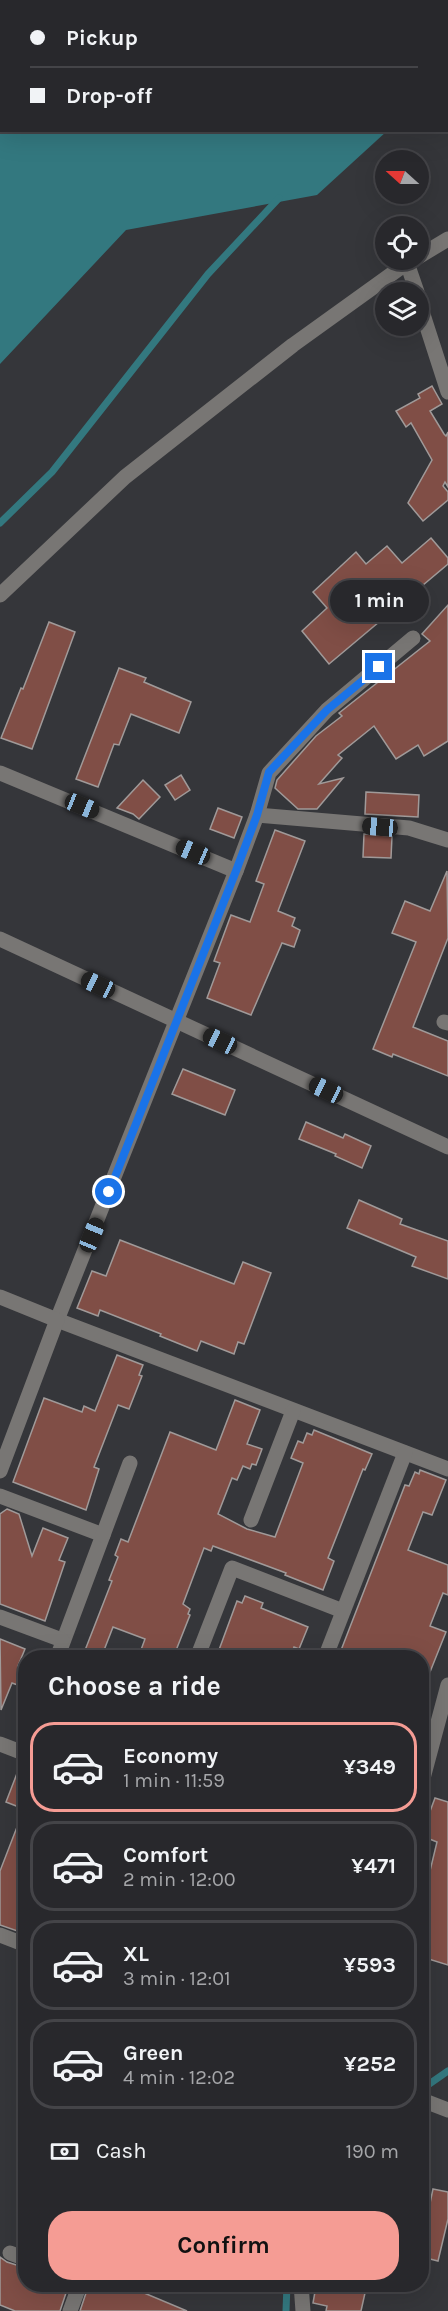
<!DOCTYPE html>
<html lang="en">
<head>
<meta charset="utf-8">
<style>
  :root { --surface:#28282c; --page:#303034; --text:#f1f3f6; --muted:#a5a6a9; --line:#444448; --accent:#f59c94 }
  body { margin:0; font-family:Karla,sans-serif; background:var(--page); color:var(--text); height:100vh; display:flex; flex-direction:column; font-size:22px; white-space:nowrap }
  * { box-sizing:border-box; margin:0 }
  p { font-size:20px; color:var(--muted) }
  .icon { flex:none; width:33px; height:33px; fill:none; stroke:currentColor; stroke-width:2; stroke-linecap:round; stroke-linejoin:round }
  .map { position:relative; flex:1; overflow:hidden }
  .side { position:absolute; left:18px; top:1650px; width:411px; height:642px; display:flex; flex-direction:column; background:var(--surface); border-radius:24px; box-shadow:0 6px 24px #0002,0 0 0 2px var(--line) }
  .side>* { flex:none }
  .top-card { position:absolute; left:0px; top:0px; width:448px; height:132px; box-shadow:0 6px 24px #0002,0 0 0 2px var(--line); display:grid; align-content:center; height:132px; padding:0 30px; background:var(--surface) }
  .needle { width:39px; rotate:291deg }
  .tools { position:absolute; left:375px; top:150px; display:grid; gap:12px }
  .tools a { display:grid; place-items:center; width:54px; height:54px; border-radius:50%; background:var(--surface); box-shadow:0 6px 24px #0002,0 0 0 2px var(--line); font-size:30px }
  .end { position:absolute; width:27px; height:27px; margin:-14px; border:8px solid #1a73e8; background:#fff; box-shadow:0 0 0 3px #fff }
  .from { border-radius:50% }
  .bubble { position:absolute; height:42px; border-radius:21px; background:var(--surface); box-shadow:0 6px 24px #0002,0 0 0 2px var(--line); font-size:20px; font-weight:700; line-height:42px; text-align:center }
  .car { position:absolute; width:18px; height:36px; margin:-18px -9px; border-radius:8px; box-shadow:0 0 4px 2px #0007; background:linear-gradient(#222 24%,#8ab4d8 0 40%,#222 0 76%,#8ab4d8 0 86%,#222 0) }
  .top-card b { display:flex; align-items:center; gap:21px; height:57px; font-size:22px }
  .top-card b+b { border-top:2px solid var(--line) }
  .top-card i { width:15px; height:15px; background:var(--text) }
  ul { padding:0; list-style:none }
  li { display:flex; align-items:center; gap:18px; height:90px; margin:0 12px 9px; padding:0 18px; border:3px solid var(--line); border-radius:24px }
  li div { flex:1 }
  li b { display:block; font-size:22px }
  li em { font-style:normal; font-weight:700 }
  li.selected { border-color:var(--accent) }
  li>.icon { width:54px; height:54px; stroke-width:1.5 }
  h2 { padding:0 30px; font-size:27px; line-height:72px }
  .pay { display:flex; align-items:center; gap:15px; height:66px; padding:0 30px; font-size:22px }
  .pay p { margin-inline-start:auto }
  .primary-button { display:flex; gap:12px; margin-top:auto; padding:12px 30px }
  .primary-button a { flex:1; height:69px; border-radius:24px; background:var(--accent); color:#111; font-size:24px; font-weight:700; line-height:69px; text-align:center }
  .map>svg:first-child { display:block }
  .water { fill:#33787f }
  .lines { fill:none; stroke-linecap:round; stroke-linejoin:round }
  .stream { stroke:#33787f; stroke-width:7 }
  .building { fill:#804e46; stroke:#a09a99; stroke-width:1.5 }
  .minor { stroke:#787674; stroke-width:15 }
  .route { stroke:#1a73e8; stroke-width:8 }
</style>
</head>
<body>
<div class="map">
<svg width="448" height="2311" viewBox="0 0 448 2311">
  <rect width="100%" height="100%" fill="#35363a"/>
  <polygon class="water" points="0,0 448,0 448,73 447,2 2,2 2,130 387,131 317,195 126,230 0,364"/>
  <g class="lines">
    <g class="stream">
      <polyline points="0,523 52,472 208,274 279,198"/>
      <polyline points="422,2089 448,2071"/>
      <polyline points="286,2311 287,2284"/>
    </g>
  </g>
  <g class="building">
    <polygon points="432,386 442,404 430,411 444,434 446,436 448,432 448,487 445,482 443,486 448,492 448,500 423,521 408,503 432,460 411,423 406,427 396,411 420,398 418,394"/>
    <polygon points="431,538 448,558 448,564 329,664 302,631 327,608 313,592 356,552 366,564 387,546 402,563"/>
    <polygon points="448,605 448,741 424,756 418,745 396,759 374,726 338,755 342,758 319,784 343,778 317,809 298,809 275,788 277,780 316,736 342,716 339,713 430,641 422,634"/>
    <polygon points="49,622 75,632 32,749 1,738 21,688 23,689"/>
    <polygon points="119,668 146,678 144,682 191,702 179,733 131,714 119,745 114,744 98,787 76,779"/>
    <polygon points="181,775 190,790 175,800 165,785"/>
    <polygon points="143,780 160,797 139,819 133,814 117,808"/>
    <polygon points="366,792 419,795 418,817 365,814"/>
    <polygon points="218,808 242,817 234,838 210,829"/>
    <polygon points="275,830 305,841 278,911 295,918 292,926 300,930 294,947 282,943 251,1015 207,998 220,963 214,961 231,915 250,922 264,884 256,881"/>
    <polygon points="364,834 392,836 391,858 363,857"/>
    <polygon points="447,871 448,938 413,1027 448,1041 448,1076 393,1054 392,1057 373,1049 416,942 392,933 405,901 430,911"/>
    <polygon points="183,1069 235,1090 225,1115 172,1094"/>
    <polygon points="306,1122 343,1138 345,1134 371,1146 362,1168 335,1156 336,1154 299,1139"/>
    <polygon points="359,1200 402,1219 400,1224 448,1241 448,1279 412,1266 416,1257 347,1228"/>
    <polygon points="120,1240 234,1284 243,1262 271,1273 244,1344 238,1342 234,1354 201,1341 197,1351 160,1336 161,1334 100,1310 98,1316 77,1308 92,1271 106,1276"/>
    <polygon points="117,1355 143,1365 139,1375 142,1376 129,1409 118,1405 94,1467 99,1469 86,1510 13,1482 44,1398 82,1412 84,1406 95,1411"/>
    <polygon points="235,1400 260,1410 247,1444 262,1449 256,1465 252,1464 250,1469 243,1466 237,1480 232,1478 218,1514 247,1529 275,1537 303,1463 291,1458 298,1441 303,1443 307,1433 312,1435 314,1430 372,1454 365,1470 363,1469 328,1558 334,1561 323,1590 285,1575 286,1573 213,1546 211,1551 204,1548 183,1604 190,1609 188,1614 190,1615 173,1658 138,1658 145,1639 113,1627 101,1658 82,1658 112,1581 109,1580 118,1557 115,1555 121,1539 128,1542 170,1432 216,1450"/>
    <polygon points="420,1470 446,1480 432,1515 423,1512 408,1550 448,1565 448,1595 443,1593 430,1626 446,1632 422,1692 422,1658 338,1658 405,1485 409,1486 415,1472 419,1474"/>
    <polygon points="7,1509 19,1514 32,1556 43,1528 68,1538 59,1560 65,1562 45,1621 0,1604 0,1514"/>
    <polygon points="245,1596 263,1603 261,1608 308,1627 299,1649 294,1647 290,1658 216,1658 237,1601 242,1603"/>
    <polygon points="0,1639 25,1649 18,1666 26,1667 26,1688 12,1683 1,1710"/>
    <polygon points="21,1763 26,1763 26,1934 0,1925 0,1871 24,1809 6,1802"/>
    <polygon points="435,1798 448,1802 448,1965 422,1957 422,1904 437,1842 422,1836 422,1833"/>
    <polygon points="433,2189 448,2192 448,2219 438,2261 422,2257 422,2241"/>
    <polygon points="0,2257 7,2262 26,2268 26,2284 69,2284 60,2311 15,2311 0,2305"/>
    <polygon points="89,2284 138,2284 137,2290 187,2311 80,2311"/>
    <polygon points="332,2284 367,2284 361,2311 326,2311 327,2306 313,2303 316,2286 331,2290"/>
  </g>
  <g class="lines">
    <g class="minor">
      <polyline points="418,257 448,239"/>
      <polyline points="414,260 407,263 417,292"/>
      <polyline points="418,299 448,392"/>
      <polyline points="0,595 125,477 293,345 407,263"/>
      <polyline points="0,773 236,871 57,1320 448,1469"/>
      <polyline points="257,815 269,773 327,710 413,638"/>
      <polyline points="236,871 257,815 409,828 448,840"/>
      <polyline points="0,939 448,1147"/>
      <polyline points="444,1022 448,1023"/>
      <polyline points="0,1297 57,1320 0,1471"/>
      <polyline points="0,1496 103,1535 57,1658"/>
      <polyline points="251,1520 293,1411"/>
      <polyline points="103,1535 130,1463"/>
      <polyline points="0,1617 62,1640"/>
      <polyline points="197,1658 232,1568 343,1611"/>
      <polyline points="325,1658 405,1453"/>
      <polyline points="0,1744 26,1754"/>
      <polyline points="422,1782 448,1685"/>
      <polyline points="0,1935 26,1945"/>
      <polyline points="422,2100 448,2110"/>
      <polyline points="10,2253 26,2259"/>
      <polyline points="301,2284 303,2311"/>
      <polyline points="70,2311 80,2284"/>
    </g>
  </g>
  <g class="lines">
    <polyline class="route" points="109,1192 236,871 257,815 269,772 327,710 379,667"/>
  </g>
</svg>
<div class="tools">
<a><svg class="needle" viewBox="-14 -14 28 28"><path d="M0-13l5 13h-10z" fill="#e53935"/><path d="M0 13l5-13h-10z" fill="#a5a6a9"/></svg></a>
<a><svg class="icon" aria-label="locate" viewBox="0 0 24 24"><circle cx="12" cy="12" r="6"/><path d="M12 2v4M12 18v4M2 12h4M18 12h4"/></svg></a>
<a><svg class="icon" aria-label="layers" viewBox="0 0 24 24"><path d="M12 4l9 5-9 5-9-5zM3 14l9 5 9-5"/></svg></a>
</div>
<i class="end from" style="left:109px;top:1192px"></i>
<i class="end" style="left:379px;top:667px"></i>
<div class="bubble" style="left:330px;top:580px;width:99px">1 min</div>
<i class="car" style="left:82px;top:806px;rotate:112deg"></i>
<i class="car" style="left:380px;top:827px;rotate:275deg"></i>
<i class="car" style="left:193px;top:852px;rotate:293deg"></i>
<i class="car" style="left:98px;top:985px;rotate:295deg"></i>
<i class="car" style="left:220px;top:1041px;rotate:295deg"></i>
<i class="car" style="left:326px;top:1090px;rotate:295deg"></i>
<i class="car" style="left:92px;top:1235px;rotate:22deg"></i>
<div class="top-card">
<b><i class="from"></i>Pickup</b>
<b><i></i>Drop-off</b>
</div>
<section class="side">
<h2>Choose a ride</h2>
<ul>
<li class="selected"><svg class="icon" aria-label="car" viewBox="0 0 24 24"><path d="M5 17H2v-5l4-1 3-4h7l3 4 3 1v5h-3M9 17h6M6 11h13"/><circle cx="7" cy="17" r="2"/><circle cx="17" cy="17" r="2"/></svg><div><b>Economy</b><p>1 min · 11:59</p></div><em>¥349</em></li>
<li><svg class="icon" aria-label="car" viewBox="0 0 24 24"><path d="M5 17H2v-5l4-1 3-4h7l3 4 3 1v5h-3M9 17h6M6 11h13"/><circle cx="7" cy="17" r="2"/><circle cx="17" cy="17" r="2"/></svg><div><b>Comfort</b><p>2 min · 12:00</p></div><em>¥471</em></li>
<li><svg class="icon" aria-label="car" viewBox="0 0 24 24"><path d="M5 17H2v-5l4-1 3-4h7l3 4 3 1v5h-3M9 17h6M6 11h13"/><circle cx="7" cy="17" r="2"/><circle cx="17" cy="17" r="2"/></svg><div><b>XL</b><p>3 min · 12:01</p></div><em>¥593</em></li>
<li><svg class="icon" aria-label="car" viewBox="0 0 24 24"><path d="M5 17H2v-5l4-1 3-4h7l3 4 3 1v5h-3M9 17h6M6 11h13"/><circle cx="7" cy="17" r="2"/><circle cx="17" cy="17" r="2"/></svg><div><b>Green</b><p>4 min · 12:02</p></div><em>¥252</em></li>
</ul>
<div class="pay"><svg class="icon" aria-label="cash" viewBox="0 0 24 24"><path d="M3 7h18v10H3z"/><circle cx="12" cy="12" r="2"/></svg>Cash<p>190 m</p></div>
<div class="primary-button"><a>Confirm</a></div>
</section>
</div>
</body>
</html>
